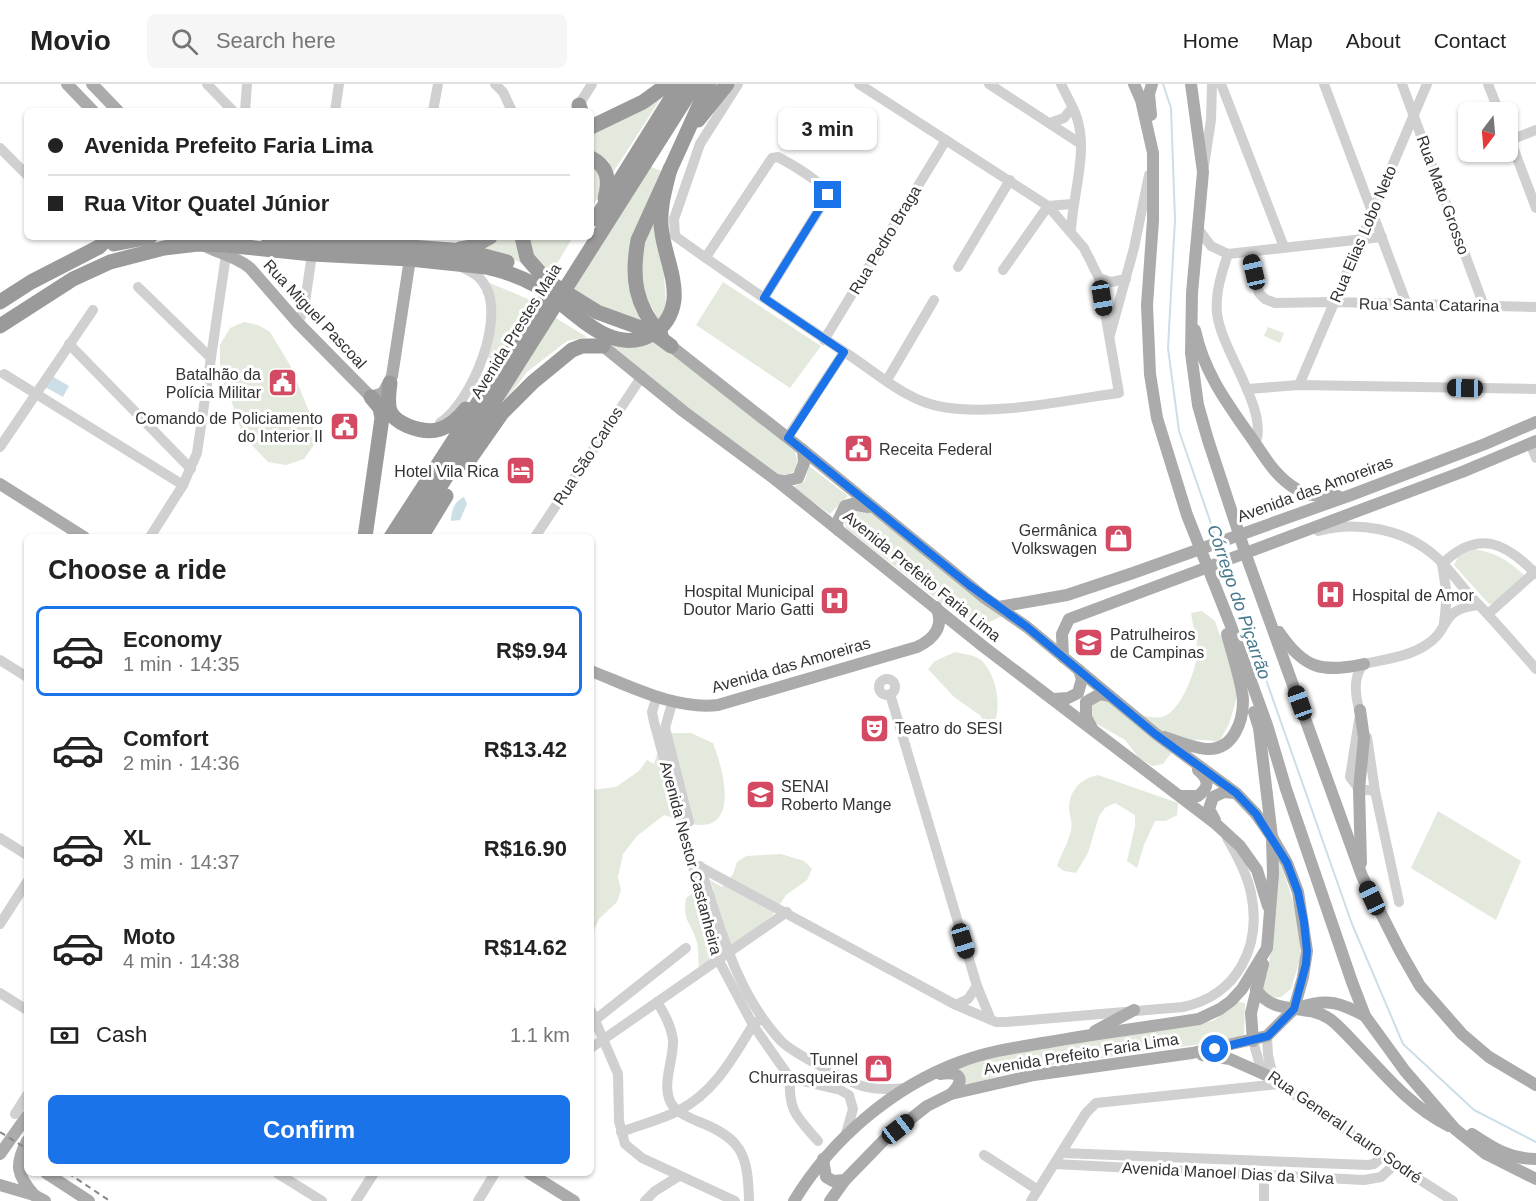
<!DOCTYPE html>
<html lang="en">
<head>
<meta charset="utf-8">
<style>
  :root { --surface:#fff; --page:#f6f6f6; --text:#222; --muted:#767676; --line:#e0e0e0; --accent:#1a73e8 }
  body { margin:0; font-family:Helvetica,sans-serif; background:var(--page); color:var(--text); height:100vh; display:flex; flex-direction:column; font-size:22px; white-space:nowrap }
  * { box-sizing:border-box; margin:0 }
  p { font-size:20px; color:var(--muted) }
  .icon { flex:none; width:33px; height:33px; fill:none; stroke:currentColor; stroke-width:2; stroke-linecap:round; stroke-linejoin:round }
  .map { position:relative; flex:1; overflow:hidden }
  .drawer { position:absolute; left:24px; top:450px; width:570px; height:642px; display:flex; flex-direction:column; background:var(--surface); border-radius:9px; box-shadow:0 2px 4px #0004 }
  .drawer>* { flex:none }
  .top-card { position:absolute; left:24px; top:24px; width:570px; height:132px; border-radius:9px; box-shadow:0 2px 4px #0004; display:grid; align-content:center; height:132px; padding:0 24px; background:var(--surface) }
  .needle { width:39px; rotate:196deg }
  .controls { position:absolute; left:1458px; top:18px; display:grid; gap:12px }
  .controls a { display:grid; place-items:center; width:60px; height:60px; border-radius:9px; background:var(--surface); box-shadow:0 2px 4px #0004; font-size:30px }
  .end { position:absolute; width:27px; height:27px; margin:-14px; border:8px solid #1a73e8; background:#fff; box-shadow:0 0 0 3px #fff }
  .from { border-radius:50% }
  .bubble { position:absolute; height:42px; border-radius:9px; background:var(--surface); box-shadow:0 2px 4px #0004; font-size:20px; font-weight:700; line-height:42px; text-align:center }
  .car { position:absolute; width:18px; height:36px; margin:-18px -9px; border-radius:8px; box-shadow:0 0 4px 2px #0007; background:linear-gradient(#222 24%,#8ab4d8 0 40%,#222 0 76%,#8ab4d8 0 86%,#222 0) }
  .top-card b { display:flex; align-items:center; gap:21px; height:57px; font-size:22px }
  .top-card b+b { border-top:2px solid var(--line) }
  .top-card i { width:15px; height:15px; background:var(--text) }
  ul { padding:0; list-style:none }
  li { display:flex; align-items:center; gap:18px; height:90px; margin:0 12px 9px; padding:0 12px; border:3px solid transparent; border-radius:9px }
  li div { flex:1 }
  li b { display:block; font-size:22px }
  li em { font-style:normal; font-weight:700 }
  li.selected { border-color:var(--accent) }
  li>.icon { width:54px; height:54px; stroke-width:1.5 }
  h2 { padding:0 24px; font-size:27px; line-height:72px }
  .pay { display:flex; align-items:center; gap:15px; height:66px; padding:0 24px; font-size:22px }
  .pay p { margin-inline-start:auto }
  .primary-button { display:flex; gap:12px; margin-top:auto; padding:12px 24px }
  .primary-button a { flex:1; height:69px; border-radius:9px; background:var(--accent); color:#fff; font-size:24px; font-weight:700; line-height:69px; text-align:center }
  header { display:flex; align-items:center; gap:36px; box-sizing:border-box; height:84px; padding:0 30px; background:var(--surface); border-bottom:2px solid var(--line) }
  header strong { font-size:28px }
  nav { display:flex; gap:33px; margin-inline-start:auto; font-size:21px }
  .search { width:420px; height:54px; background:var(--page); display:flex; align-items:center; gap:15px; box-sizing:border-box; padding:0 21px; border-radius:9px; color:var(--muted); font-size:22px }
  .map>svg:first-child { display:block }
  .green { fill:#e4e9dd }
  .water { fill:#ccdfe7 }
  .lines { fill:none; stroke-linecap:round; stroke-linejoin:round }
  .stream { stroke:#ccdfe7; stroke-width:2 }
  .minor { stroke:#d0d0d0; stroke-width:10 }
  .major { stroke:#ababab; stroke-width:12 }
  .highway { stroke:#9a9a9a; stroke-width:15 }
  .rail { stroke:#888; stroke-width:2; stroke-dasharray:6 4.5; stroke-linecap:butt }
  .route { stroke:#1a73e8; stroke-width:8 }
  .labels { text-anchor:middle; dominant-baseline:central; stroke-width:6; stroke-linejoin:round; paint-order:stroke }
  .street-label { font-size:16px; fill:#333; stroke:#fff }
  .poi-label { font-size:16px; fill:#333; stroke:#fff; text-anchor:end }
  .water-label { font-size:18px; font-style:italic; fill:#48798e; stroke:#fff }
</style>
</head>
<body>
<header>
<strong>Movio</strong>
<div class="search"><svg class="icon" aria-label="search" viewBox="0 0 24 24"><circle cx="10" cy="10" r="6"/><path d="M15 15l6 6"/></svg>Search here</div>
<nav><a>Home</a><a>Map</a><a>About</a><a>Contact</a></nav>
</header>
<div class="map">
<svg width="1536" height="1117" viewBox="0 0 1536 1117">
  <rect width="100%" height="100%" fill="#fff"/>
  <g class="green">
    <polygon points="661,14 612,90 608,76 591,67 591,51"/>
    <polygon points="591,80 599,88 601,105 591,127"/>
    <polygon points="651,83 662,87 628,175 646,238 619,231 570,206"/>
    <polygon points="655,131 664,191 666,220 659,237 641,202 642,165"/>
    <polygon points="499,153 517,153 524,180 508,173 479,164"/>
    <polygon points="526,153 573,153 549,193 530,172"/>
    <polygon points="723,198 821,262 790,304 696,241"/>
    <polygon points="490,199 535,218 496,284 487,279 492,251 496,221"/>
    <polygon points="554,233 587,253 567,257 527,288 505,317 501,315"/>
    <polygon points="244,238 258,241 270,248 290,281 313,337 316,358 304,375 286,381 268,378 243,352 229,310 225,304 220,279 220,261 230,244"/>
    <polygon points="1268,243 1284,249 1280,259 1264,252"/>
    <polygon points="656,256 795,368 799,384 789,390 775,390 687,324 611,260 631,264"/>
    <polygon points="809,382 848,412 830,430 793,403 805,397"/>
    <polygon points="855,425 869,428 1002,532 975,545 846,444 844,435 848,428"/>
    <path d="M1474 465C1497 469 1509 477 1525 492L1496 519 1489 520 1454 481 1458 473Z"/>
    <path d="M1202 527 1215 537 1219 549 1241 590 1236 617 1229 640 1219 658C1190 653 1181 655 1163 680L1152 682 1139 674 1125 656 1085 633 1083 621 1087 610 1098 608C1115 618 1142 637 1162 633 1180 629 1196 587 1197 570 1198 556 1193 544 1191 529Z"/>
    <path d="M955 568C964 570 976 571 982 577 997 591 1006 634 987 647L981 632 954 613 928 585 935 577Z"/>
    <path d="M667 649H691L713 659C721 679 740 741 701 741 689 741 676 735 664 731L637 752 623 770 618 793 621 806 617 818 599 835 591 853V706L616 703 639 687 647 676 654 680 661 658Z"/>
    <path d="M1098 691 1178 719 1177 731 1166 737H1155L1144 761 1137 784 1127 777 1135 742V731L1115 719 1105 724 1099 732 1088 769 1076 789 1064 787 1057 782C1061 770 1068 760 1071 746 1073 738 1069 731 1069 723 1070 705 1082 694 1098 691Z"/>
    <polygon points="1438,727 1521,777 1496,836 1411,784"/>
    <path d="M1277 768 1300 839V875L1291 905 1281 913 1270 914 1262 906C1276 861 1275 815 1277 768Z"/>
    <path d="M781 770 804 777 812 785 807 796 786 811 773 831 699 888C698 879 699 869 697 859 692 838 682 839 686 814L695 807H714L710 796 722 803 733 790 737 778 746 772Z"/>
    <polygon points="1238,918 1245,919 1244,951 1216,958 1017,986 961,1004 957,981 1069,958 1213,937"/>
  </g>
  <g class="water">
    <polygon points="52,292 69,302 63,313 45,303"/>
    <path d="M464 413 467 420 460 436 451 437C451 426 455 417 464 413Z"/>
  </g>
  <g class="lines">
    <g class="stream">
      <polyline points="1163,0 1171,24 1175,136 1168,264 1179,347 1216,454"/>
      <polyline points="1219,462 1223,473"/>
      <polyline points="1226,482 1352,840 1403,960 1474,1026 1536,1058"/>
    </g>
    <g class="minor">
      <polyline points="207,0 233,27"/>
      <polyline points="495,0 503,8 512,27"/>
      <path d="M738 0 700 60 674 135 675 152C733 194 792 233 852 273 879 291 909 318 943 323 997 332 1065 316 1119 309L1099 194 1084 164 1048 122 859 0"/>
      <polyline points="989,0 1081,60"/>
      <path d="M1061 0C1066 11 1073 22 1077 34 1088 68 1073 110 1071 146"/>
      <polyline points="1221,0 1284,163"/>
      <polyline points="1324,0 1407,221"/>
      <polyline points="1402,0 1484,222"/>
      <polyline points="1488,0 1499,28"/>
      <polyline points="245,27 247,0"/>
      <polyline points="335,27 339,0"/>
      <polyline points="433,27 438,0"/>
      <polyline points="575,27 592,0"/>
      <polyline points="1050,39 1064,34 1072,24"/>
      <polyline points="1508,50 1536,124"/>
      <polyline points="1510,56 1536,46"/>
      <polyline points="0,64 27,91"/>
      <polyline points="1204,82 1211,36 1212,0"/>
      <polyline points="1199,146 1211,162 1228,170"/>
      <polyline points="1250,168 1259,209 1265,215 1275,219 1333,218 1536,223"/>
      <path d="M706 173 772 74 778 73C791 80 824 99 828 111L764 214"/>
      <polyline points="958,183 1010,96"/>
      <polyline points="1003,186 1048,122 1072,120"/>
      <polyline points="1099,194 1111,198 1126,195"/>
      <polyline points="138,203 211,274"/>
      <polyline points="298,239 304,225 312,170"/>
      <polyline points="1110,251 1134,164 1149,91"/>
      <polyline points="824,256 946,56"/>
      <polyline points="69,260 191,385"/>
      <polyline points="4,290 183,401"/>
      <polyline points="887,296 934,216"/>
      <polyline points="1299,301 1427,0"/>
      <polyline points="1248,305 1299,301 1536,305"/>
      <path d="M440 339C472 318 509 229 482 197 477 190 470 187 463 184"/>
      <polyline points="787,354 844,268"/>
      <polyline points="1530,359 1536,374"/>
      <path d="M1255 360C1270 327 1221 267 1217 229 1215 209 1222 188 1228 170L1382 153"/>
      <polyline points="0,363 93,226"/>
      <path d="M1318 447C1357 437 1403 444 1435 472 1451 486 1463 505 1478 520 1498 541 1517 563 1536 585"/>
      <polyline points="150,453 183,401 197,369 226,171"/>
      <polyline points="535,453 642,292"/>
      <polyline points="1488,530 1536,487"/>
      <path d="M1444 539 1447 511 1442 480C1478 445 1505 458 1536 490"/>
      <polyline points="0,576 27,593"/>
      <circle cx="887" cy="603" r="8"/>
      <polyline points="890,610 977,902 991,936"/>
      <polyline points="657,612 652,628 654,638 718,875 753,941 790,994 840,1006 849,1011 853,1025 845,1053"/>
      <polyline points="673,616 665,644 689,738"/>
      <path d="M1361 632C1356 616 1351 593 1364 580 1385 575 1408 573 1426 561 1452 545 1438 525 1479 521"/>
      <polyline points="1359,636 1350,693 1359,705 1375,707"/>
      <polyline points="1367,653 1375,707 1399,818"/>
      <polyline points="0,754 27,771"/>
      <path d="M700 782C720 843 736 909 781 957 792 968 810 976 824 984 857 1002 868 1008 906 1004"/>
      <path d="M700 783 956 921 996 938H1006L1183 923C1238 911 1262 862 1251 809 1247 790 1237 771 1227 754"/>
      <polyline points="0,840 27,798"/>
      <polyline points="0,909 27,926"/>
      <path d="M657 918C665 930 671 941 673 956 674 976 661 1000 671 1019 676 1028 688 1033 697 1037 742 1054 748 1070 749 1117"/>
      <polyline points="956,921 968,915 977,902"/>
      <polyline points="591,927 618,990 619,1037 625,1060 642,1074 735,1117"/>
      <polyline points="595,936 686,864"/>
      <polyline points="1267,952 1268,971 1273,993"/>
      <polyline points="1253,957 1259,978 1266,991 1395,1080 1453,1117"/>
      <polyline points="591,964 787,828"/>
      <path d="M790 994C788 1027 797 1033 818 1057"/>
      <polyline points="15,1030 27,1011"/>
      <path d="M621 1048C639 1041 660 1036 678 1027 714 1009 733 974 753 941L758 937"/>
      <polyline points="1062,1069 1368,1081 1374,1080 1384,1071"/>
      <polyline points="984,1071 1038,1106"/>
      <polyline points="1055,1080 1364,1096 1381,1093 1395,1080"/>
      <polyline points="277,1089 322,1117"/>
      <polyline points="1264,1090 1264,1117"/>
      <polyline points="356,1117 374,1089"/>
      <polyline points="478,1117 495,1089"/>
      <polyline points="645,1117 655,1107 679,1092"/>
      <polyline points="1031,1117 1086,1029 1096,1019 1279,1000"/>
    </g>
    <g class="major">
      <polyline points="67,0 93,27"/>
      <polyline points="92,0 118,27"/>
      <polyline points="1134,0 1141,16 1153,69 1153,136 1147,221 1150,290 1157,334 1187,431 1231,542 1267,641 1286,705 1352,898 1365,932 1405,987 1455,1045 1486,1070 1536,1095"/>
      <polyline points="1191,0 1203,88 1192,209 1191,269 1198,321 1208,356 1247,474 1362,792 1400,867 1420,902 1462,950 1489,973 1536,1001"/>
      <polyline points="1151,31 1149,10 1152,0"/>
      <path d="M190 153C208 168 232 169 250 184L298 239 371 313 383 309 392 292 410 175"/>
      <path d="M1195 246C1204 290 1230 323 1255 359 1267 377 1278 395 1298 406 1310 413 1324 412 1338 412"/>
      <polyline points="603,262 683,327 776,396 984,563 1216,740 1240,762 1257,786 1268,822"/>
      <polyline points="671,262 803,366 985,514 1027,543 1156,650 1236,709 1256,730 1272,753 1287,779 1298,808 1307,867 1303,893 1294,925 1267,952 1192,969 1034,991 951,1010 927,1022 884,1056 845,1096 830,1117"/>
      <polyline points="776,396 785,397 798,394 804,379 803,366"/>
      <polyline points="0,400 84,453"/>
      <polyline points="838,446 837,439 845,422 852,420 868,423"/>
      <polyline points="999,523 1067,511 1133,489 1351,411 1485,360 1536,338"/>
      <path d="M1279 548C1304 585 1322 589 1364 580"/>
      <polyline points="1063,573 1062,550 1069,535 1462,388 1536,357"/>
      <path d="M591 587C630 602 675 626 718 621L917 563C934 555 945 542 936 523"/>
      <polyline points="1053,615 1068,614 1078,609 1082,595 1079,586"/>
      <polyline points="1360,626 1364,654 1359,705 1361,779"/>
      <polyline points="1092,644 1086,633 1086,618 1100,610 1110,612"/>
      <path d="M1164 653C1178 657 1195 665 1209 665 1233 665 1243 638 1243 617 1243 602 1231 566 1227 550"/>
      <path d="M1182 712H1198C1210 703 1209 695 1198 686"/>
      <polyline points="1215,736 1209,725 1213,713 1224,708 1235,709"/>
      <path d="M1256 905C1274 933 1304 918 1330 935 1343 945 1354 959 1366 971 1391 998 1416 1026 1449 1042"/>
      <path d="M1301 923C1328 914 1341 919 1365 932"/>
      <polyline points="1095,947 1134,926"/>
      <polyline points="1253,957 1251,929 1263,880"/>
      <polyline points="1202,971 1230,975 1266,991"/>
      <path d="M940 990C959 987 967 994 951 1010"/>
      <path d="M1472 1050C1493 1064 1510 1075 1536 1075"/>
      <path d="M27 1057C14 1081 17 1091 34 1111"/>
      <polyline points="0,1070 27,1032"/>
      <polyline points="823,1075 826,1093 833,1097 845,1096"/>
      <polyline points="46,1089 89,1117"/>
      <polyline points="529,1089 574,1117"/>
      <polyline points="0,1101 34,1111 45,1117"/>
      <path d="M794 1117C831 1056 892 1003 960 978 988 967 1019 963 1049 958 1099 949 1149 943 1199 935L1220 925 1231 917 1242 905 1267 864 1273 790 1272 753 1259 644 1254 628"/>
    </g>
    <g class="highway">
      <polyline points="579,21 581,27"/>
      <polyline points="698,36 727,0"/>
      <polyline points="591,43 643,18 668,0"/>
      <path d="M591 74C608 82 610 97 605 114"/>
      <polyline points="596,135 680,0"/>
      <polyline points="268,153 452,166 477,170 507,178"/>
      <polyline points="522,153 527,174 548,198"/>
      <polyline points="114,160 150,153"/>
      <polyline points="460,165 472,163 490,153"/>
      <polyline points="555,202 597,228 652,248 671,262"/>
      <polyline points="0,218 31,198 99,163 104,158 122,153"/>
      <path d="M0 242 73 195 110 178 164 164 198 160 226 161 312 170 410 175 486 183C504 187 521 193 537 202 571 222 610 275 652 250 664 243 672 231 674 216 676 194 665 171 662 149 658 128 665 105 670 85"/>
      <path d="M661 251C635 221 631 194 638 156L709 0"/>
      <path d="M390 299C389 308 387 318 390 327 393 335 401 339 408 342 433 352 449 346 466 325"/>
      <polyline points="467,379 502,329 533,298 572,266 582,262 603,262"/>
      <polyline points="365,453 382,334 380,324 371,313"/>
      <polyline points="391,453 545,216"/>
      <polyline points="408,453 695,0"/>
      <polyline points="421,453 446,412"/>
    </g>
    <g class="rail">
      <polyline points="0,1048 27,1065"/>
      <polyline points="68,1089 110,1117"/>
    </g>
  </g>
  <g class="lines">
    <polyline class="route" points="828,111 764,214 844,268 788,354 969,501 1027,543 1155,650 1236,709 1256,730 1287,779 1298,808 1304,838 1307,867 1306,880 1294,925 1268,952 1215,965"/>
  </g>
  <defs>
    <symbol id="civic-square" viewBox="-11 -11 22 22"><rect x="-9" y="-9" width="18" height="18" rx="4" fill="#d44a62" stroke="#fff"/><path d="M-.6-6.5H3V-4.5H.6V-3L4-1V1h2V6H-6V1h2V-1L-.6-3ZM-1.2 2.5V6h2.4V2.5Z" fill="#fff"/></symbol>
    <symbol id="hotel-square" viewBox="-11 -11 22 22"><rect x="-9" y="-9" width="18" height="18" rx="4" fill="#d44a62" stroke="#fff"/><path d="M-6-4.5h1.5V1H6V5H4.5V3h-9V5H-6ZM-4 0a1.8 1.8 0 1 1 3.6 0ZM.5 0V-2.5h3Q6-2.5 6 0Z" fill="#fff"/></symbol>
    <symbol id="shop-square" viewBox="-11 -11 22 22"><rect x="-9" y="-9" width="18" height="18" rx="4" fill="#d44a62" stroke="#fff"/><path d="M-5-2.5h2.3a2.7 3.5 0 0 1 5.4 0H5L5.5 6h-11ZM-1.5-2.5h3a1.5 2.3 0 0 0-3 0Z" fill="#fff"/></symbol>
    <symbol id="hospital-square" viewBox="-11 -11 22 22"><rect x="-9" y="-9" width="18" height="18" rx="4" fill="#d44a62" stroke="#fff"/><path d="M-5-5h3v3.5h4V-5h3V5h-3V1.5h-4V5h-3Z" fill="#fff"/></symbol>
    <symbol id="school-square" viewBox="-11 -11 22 22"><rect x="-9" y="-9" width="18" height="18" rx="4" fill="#d44a62" stroke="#fff"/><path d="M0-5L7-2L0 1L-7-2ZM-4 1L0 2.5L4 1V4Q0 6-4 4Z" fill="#fff"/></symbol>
    <symbol id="theatre-square" viewBox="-11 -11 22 22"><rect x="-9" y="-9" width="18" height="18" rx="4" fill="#d44a62" stroke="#fff"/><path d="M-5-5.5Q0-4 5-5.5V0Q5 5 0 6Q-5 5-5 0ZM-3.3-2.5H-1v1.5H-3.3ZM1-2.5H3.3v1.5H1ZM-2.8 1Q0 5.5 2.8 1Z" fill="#fff"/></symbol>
    <symbol id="university-square" viewBox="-11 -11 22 22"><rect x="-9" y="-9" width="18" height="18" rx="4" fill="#d44a62" stroke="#fff"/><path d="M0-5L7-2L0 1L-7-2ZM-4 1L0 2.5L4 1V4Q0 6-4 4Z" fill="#fff"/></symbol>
  </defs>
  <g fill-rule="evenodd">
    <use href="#civic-square" x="266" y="282" width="33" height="33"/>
    <use href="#civic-square" x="328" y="326" width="33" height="33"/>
    <use href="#civic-square" x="842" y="348" width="33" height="33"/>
    <use href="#hotel-square" x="504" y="370" width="33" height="33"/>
    <use href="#shop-square" x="1102" y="438" width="33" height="33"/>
    <use href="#hospital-square" x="1314" y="494" width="33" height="33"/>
    <use href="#hospital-square" x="818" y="500" width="33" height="33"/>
    <use href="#school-square" x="1072" y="542" width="33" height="33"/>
    <use href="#theatre-square" x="858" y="628" width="33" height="33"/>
    <use href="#university-square" x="744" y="694" width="33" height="33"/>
    <use href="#shop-square" x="862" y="968" width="33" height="33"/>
  </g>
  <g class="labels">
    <g class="street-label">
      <text transform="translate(1443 111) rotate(70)">Rua Mato Grosso</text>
      <text transform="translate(1363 150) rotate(-67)">Rua Elias Lobo Neto</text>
      <text transform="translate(885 156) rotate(-59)">Rua Pedro Braga</text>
      <text transform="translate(1429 221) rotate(1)">Rua Santa Catarina</text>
      <text transform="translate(315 230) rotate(47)">Rua Miguel Pascoal</text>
      <text transform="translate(516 247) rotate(-58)">Avenida Prestes Maia</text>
      <text transform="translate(588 372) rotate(-57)">Rua São Carlos</text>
      <text transform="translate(1315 405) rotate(-20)">Avenida das Amoreiras</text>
      <text transform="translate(922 492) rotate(39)">Avenida Prefeito Faria Lima</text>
      <text transform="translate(791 581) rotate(-16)">Avenida das Amoreiras</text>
      <text transform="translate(691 774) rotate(75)">Avenida Nestor Castanheira</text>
      <text transform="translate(1081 970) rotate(-9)">Avenida Prefeito Faria Lima</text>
      <text transform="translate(1345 1043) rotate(35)">Rua General Lauro Sodré</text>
      <text transform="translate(1228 1089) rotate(3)">Avenida Manoel Dias da Silva</text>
    </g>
    <g class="poi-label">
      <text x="261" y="290">Batalhão da<tspan x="261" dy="18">Polícia Militar</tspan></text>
      <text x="323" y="334">Comando de Policiamento<tspan x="323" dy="18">do Interior II</tspan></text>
      <text x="879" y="365" text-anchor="start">Receita Federal</text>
      <text x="499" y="387">Hotel Vila Rica</text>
      <text x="1097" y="446">Germânica<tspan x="1097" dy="18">Volkswagen</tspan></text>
      <text x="814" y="507">Hospital Municipal<tspan x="814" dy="18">Doutor Mario Gatti</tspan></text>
      <text x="1352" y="511" text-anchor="start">Hospital de Amor</text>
      <text x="1110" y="550" text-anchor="start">Patrulheiros<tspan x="1110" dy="18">de Campinas</tspan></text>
      <text x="895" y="644" text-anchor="start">Teatro do SESI</text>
      <text x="781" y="702" text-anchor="start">SENAI<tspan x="781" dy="18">Roberto Mange</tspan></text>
      <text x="858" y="975">Tunnel<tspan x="858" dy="18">Churrasqueiras</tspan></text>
    </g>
    <g class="water-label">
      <text transform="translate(1239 518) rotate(71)">Córrego do Piçarrão</text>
    </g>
  </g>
</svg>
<div class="controls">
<a><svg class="needle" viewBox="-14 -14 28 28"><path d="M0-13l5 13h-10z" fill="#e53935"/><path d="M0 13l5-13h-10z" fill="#767676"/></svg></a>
</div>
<i class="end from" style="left:1215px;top:965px"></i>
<i class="end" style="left:828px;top:111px"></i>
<div class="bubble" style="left:778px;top:24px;width:99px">3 min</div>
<i class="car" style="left:1254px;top:188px;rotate:347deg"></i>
<i class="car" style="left:1102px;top:214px;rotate:171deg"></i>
<i class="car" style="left:1465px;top:304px;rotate:271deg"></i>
<i class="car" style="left:1300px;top:619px;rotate:340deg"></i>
<i class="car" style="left:1372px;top:814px;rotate:335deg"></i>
<i class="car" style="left:963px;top:857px;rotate:163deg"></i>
<i class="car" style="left:898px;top:1045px;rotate:52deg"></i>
<div class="top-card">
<b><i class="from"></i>Avenida Prefeito Faria Lima</b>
<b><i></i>Rua Vitor Quatel Júnior</b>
</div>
<section class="drawer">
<h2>Choose a ride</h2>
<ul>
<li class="selected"><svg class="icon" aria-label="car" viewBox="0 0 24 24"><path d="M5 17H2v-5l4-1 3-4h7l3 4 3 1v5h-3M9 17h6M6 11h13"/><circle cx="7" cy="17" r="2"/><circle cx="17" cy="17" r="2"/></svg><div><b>Economy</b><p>1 min · 14:35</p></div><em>R$9.94</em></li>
<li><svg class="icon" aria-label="car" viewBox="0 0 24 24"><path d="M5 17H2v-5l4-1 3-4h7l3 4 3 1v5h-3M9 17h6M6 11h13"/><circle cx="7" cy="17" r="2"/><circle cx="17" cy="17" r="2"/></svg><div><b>Comfort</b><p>2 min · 14:36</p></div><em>R$13.42</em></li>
<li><svg class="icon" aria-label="car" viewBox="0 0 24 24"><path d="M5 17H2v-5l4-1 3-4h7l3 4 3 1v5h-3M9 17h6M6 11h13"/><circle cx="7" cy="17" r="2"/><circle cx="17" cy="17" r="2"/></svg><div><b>XL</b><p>3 min · 14:37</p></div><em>R$16.90</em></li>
<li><svg class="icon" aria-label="car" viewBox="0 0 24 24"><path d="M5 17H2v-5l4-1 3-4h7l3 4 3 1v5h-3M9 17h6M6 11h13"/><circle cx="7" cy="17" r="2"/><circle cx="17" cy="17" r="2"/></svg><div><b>Moto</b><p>4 min · 14:38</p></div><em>R$14.62</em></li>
</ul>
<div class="pay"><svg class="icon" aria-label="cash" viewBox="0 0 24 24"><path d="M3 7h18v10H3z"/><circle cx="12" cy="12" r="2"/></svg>Cash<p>1.1 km</p></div>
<div class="primary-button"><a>Confirm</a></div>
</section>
</div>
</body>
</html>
